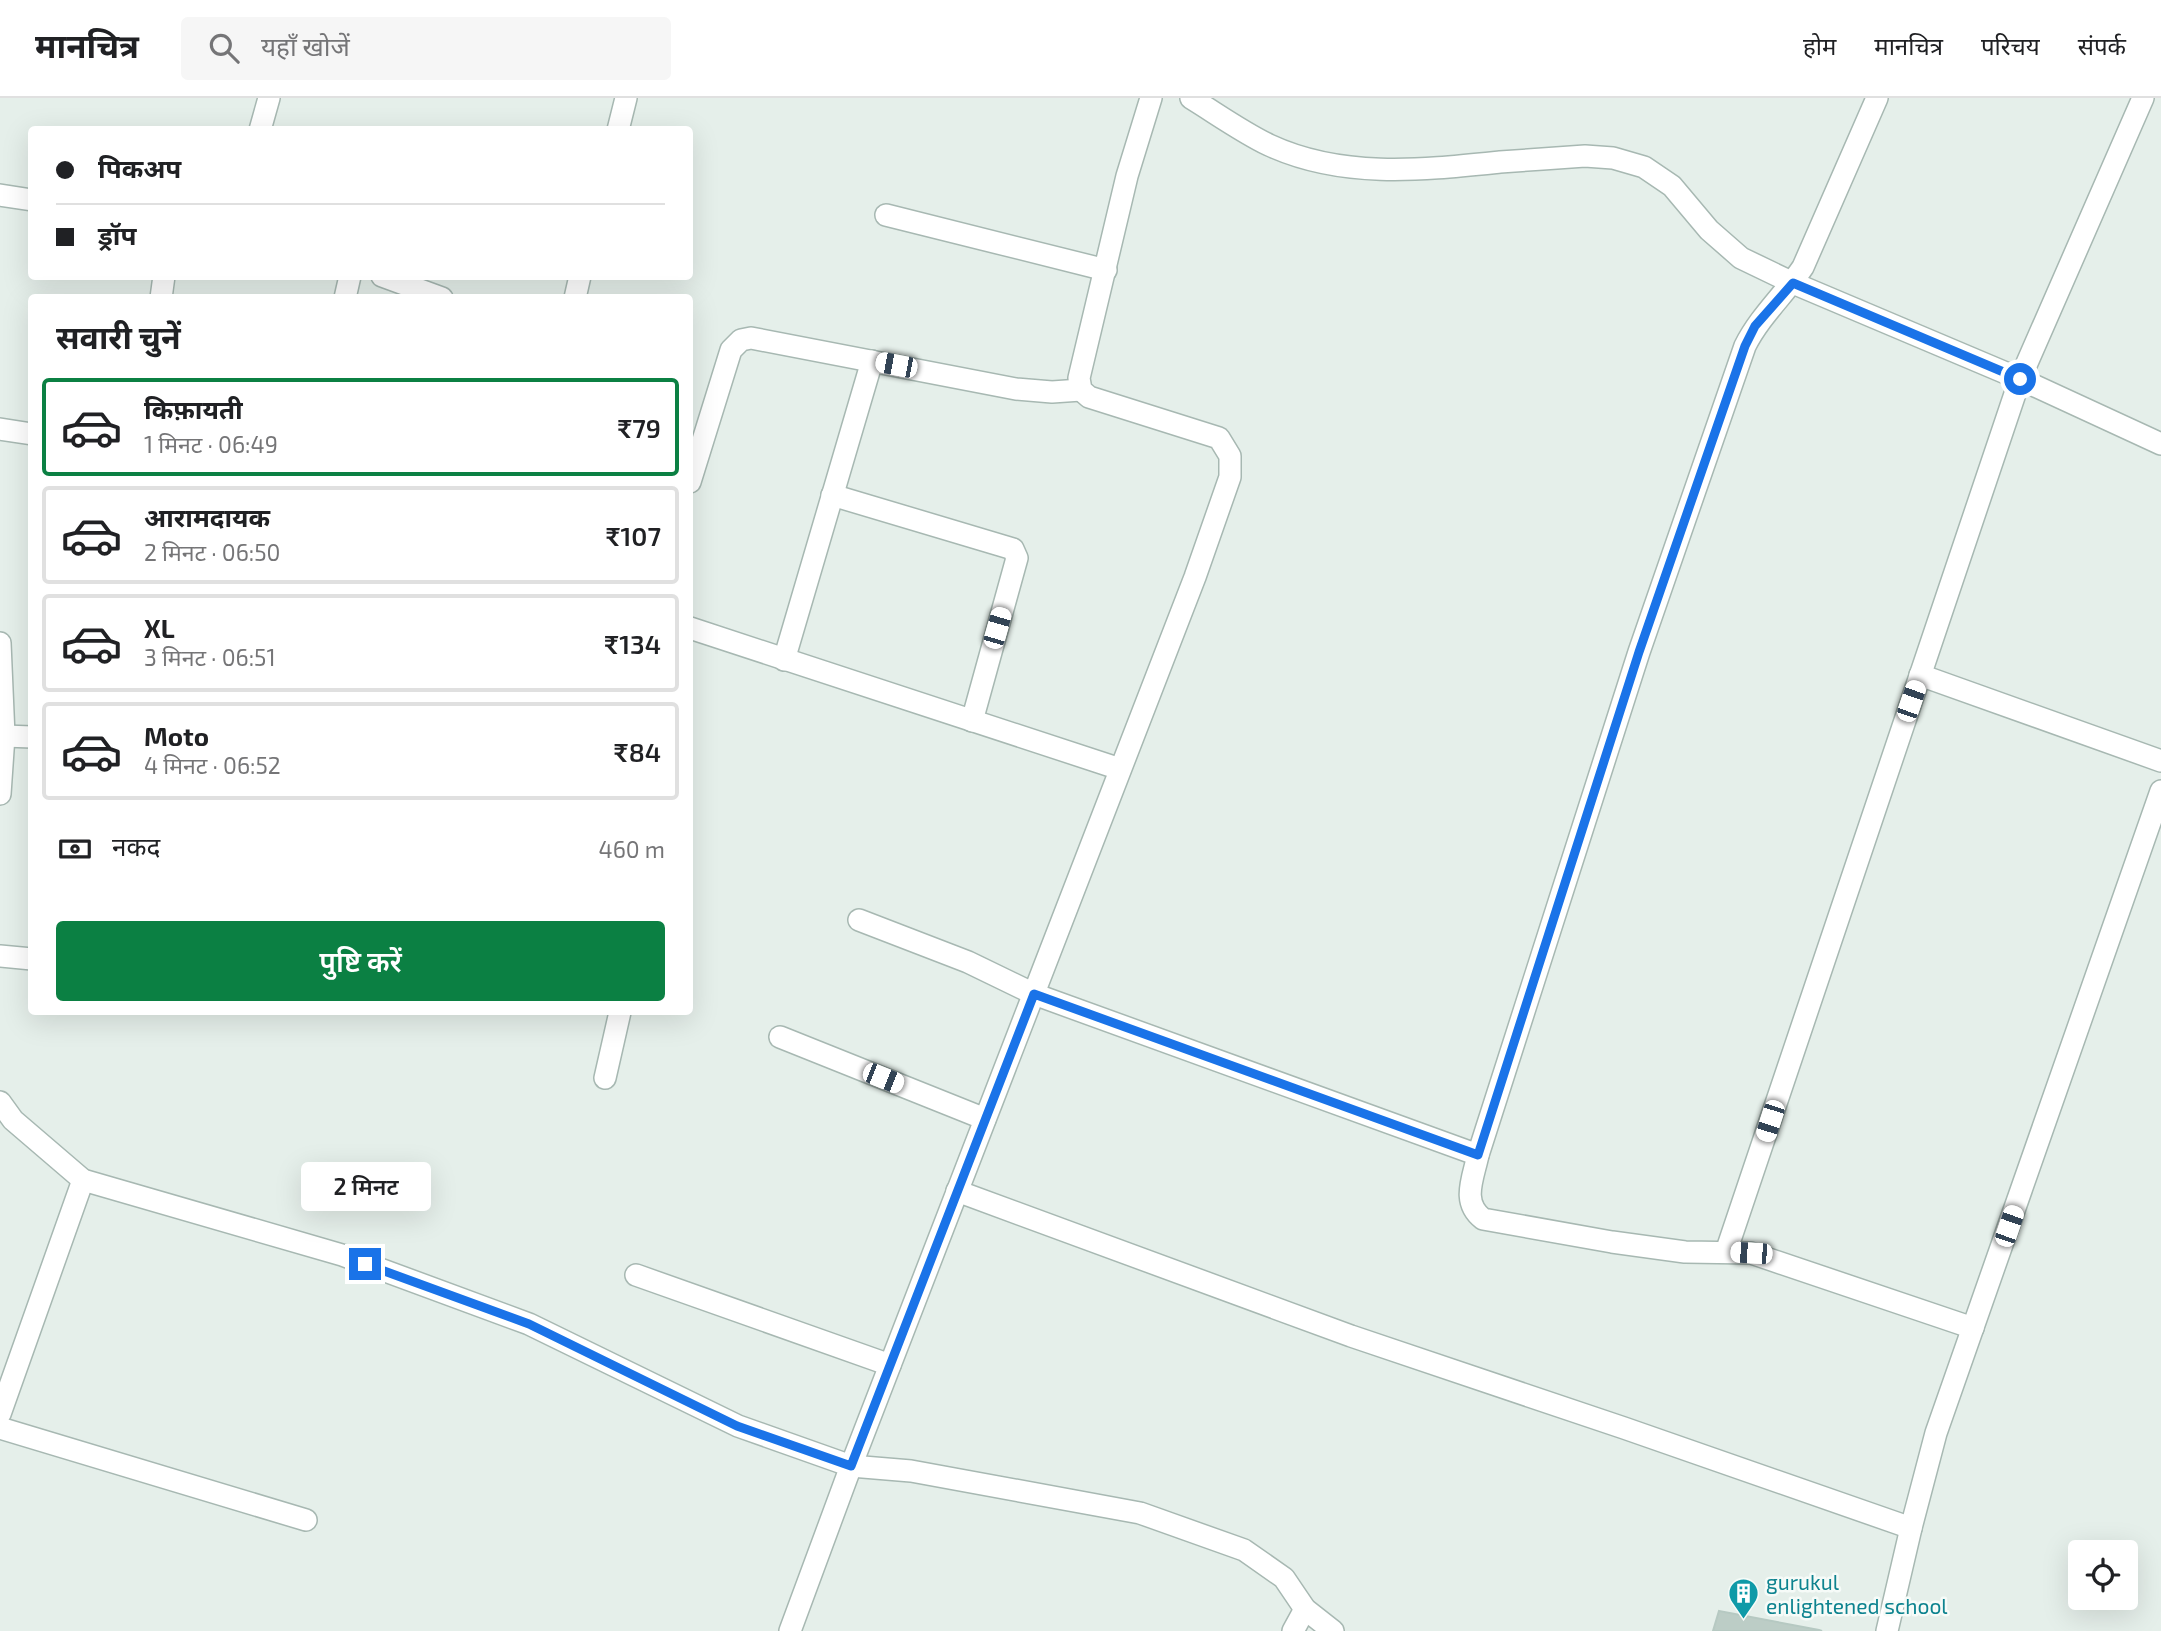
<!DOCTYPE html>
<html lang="hi">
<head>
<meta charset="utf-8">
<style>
  :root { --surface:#fff; --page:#f6f6f6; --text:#202124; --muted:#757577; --line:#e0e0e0; --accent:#0b8043 }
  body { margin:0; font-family:"Exo 2","Noto Sans Devanagari",sans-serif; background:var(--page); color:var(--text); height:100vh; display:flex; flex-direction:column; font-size:26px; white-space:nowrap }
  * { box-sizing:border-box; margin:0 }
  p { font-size:23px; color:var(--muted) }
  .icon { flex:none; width:38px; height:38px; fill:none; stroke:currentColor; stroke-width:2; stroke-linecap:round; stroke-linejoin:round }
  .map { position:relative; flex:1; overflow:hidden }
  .side { position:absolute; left:28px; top:196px; width:665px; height:721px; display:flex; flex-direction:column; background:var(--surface); border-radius:7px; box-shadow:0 7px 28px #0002 }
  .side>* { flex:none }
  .top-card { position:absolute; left:28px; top:28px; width:665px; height:154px; border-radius:7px; box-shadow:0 7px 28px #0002; display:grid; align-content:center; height:154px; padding:0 28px; background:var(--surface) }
  .fabs { position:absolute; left:2068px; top:1442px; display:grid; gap:14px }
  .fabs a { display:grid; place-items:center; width:70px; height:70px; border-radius:7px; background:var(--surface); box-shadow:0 7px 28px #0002; font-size:35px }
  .end { position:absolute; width:32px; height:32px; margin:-16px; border:9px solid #1a73e8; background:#fff; box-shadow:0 0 0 4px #fff }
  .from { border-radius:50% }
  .bubble { position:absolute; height:49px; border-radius:7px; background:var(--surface); box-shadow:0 7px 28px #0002; font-size:23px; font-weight:600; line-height:49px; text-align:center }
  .car { position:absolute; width:21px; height:42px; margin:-21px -10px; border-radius:9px; box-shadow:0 0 5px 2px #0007; background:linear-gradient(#fff 24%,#345 0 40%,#fff 0 76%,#345 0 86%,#fff 0) }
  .top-card b { display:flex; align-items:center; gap:24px; height:66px; font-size:26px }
  .top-card b+b { border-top:2px solid var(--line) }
  .top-card i { width:18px; height:18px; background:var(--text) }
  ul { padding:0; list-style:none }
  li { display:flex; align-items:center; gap:21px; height:98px; margin:0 14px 10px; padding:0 14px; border:4px solid var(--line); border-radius:7px }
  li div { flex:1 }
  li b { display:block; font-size:26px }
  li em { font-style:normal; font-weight:600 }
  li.on { border-color:var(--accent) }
  li>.icon { width:63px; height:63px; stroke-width:1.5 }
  h2 { padding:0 28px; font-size:32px; line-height:84px }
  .pay { display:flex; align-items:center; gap:18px; height:77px; padding:0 28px; font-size:26px }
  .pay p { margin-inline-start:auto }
  .primary-button { display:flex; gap:14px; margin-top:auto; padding:14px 28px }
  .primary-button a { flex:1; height:80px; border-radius:7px; background:var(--accent); color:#fff; font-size:28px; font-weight:600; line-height:80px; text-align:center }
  header { display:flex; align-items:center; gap:42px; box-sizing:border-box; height:98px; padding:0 35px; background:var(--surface); border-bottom:2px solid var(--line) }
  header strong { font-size:33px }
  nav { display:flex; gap:38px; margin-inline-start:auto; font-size:24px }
  .search { width:490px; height:63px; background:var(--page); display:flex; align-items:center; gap:18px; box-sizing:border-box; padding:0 24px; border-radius:7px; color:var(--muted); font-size:26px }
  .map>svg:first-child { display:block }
  .building { fill:#bccdc6; stroke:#b6c9c2; stroke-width:2 }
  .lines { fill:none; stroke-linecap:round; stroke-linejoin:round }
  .minor-casing { stroke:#a7b8b2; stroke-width:24 }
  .minor { stroke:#fff; stroke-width:21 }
  .route { stroke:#1a73e8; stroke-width:9 }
  .labels { text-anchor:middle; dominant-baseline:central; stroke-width:5; stroke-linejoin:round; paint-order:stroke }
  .culture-label { font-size:21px; fill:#0d838f; stroke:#f6fbf8; text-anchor:start }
</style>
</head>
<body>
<header>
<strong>मानचित्र</strong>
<div class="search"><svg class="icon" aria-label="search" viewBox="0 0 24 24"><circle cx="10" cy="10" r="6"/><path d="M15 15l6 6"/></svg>यहाँ खोजें</div>
<nav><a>होम</a><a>मानचित्र</a><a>परिचय</a><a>संपर्क</a></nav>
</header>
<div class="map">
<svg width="2161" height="1533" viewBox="0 0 2161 1533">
  <rect width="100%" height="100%" fill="#e5efea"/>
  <polygon class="building" points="1719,1513 1819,1532 1822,1533 1713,1533"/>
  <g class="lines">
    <defs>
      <g id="minor">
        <path d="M1191 0C1217 16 1242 34 1269 47 1342 81 1422 72 1500 64 1528 62 1557 60 1585 58L1613 60 1644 69 1672 88 1709 132 1741 160 1793 185 2020 281 2161 346"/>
        <path d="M1877 0 1803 169C1785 196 1760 218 1745 248L1639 554 1478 1057C1473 1081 1461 1104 1483 1121L1612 1144 1685 1154 1751 1155 1973 1230"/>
        <polyline points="260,32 269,0"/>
        <polyline points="618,32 626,0"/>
        <polyline points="0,97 32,102"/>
        <polyline points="886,117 1106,172"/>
        <polyline points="382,178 442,200"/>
        <polyline points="161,200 164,178"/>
        <polyline points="345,200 350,178"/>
        <polyline points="575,200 580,178"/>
        <polyline points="0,331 32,336"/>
        <polyline points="690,384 731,252 741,242 751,240 1016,291 1052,294 1081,292"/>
        <polyline points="832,397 1013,451 1017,460 972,623"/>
        <polyline points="690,530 1120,671"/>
        <polyline points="0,545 4,638 0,696"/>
        <polyline points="784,562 872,263"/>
        <polyline points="1920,577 2161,663"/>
        <polyline points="4,638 32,639"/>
        <polyline points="859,822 968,864 1034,896 1478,1057"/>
        <polyline points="0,858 32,861"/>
        <polyline points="780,939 985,1021"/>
        <polyline points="605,980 620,914"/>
        <polyline points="0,1004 13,1022 83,1082 342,1157 529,1226 738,1328 851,1368 911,1373 1140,1415 1244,1452 1284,1480 1305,1511 1333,1533"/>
        <polyline points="957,1093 1351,1238 1624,1330 1911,1430"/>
        <polyline points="1726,1154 2020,281 2143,0"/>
        <polyline points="636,1177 890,1267"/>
        <polyline points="0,1316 83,1082"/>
        <polyline points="0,1330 306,1422"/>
        <polyline points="790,1533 851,1368 1195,479 1230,379 1230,358 1219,340 1089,299 1081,292 1079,280 1127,78 1151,0"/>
        <polyline points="1293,1533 1305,1511"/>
        <polyline points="1887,1533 1911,1430 1936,1335 2161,693"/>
      </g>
    </defs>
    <use href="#minor" class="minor-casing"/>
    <use href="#minor" class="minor"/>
  </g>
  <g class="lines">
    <polyline class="route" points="365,1166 529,1226 737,1328 851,1368 1034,896 1478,1057 1639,554 1745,248 1755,228 1793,185 2020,281"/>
  </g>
  <defs>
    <symbol id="building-pin" viewBox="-11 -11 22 30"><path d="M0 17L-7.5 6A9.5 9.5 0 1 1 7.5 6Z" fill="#0f9aa8" stroke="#f6fbf8"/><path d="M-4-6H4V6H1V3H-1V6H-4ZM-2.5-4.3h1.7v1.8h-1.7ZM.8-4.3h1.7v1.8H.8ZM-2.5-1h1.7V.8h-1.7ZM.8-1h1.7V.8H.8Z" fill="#fff"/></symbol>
  </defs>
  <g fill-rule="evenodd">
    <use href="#building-pin" x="1726" y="1478" width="35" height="47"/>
  </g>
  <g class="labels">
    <g class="culture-label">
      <text x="1766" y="1483">gurukul<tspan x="1766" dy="24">enlightened school</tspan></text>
    </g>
  </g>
</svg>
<div class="fabs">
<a><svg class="icon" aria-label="locate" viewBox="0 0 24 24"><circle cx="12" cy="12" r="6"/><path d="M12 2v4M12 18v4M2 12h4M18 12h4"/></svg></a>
</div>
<i class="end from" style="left:2020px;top:281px"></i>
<i class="end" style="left:365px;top:1166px"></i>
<div class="bubble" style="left:301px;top:1064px;width:130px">2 मिनट</div>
<i class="car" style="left:896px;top:267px;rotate:281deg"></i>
<i class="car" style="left:997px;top:530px;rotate:16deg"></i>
<i class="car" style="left:1911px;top:603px;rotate:19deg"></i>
<i class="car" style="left:883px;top:980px;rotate:112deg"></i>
<i class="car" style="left:1770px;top:1023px;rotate:198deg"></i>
<i class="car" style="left:2009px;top:1128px;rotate:19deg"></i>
<i class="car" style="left:1751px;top:1155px;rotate:273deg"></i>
<div class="top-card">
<b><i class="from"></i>पिकअप</b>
<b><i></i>ड्रॉप</b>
</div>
<section class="side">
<h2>सवारी चुनें</h2>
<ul>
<li class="on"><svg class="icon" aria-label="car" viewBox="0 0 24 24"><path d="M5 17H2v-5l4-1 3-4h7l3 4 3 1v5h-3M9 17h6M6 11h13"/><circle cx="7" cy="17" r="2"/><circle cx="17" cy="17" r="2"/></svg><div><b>किफ़ायती</b><p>1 मिनट · 06:49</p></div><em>₹79</em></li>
<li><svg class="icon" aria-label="car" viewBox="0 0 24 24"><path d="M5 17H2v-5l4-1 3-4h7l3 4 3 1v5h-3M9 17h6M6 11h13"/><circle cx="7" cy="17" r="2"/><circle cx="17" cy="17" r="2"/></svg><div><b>आरामदायक</b><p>2 मिनट · 06:50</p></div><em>₹107</em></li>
<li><svg class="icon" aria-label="car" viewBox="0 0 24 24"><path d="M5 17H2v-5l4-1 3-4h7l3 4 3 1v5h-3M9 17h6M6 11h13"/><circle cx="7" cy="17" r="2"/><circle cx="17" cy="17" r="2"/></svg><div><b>XL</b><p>3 मिनट · 06:51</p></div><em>₹134</em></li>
<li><svg class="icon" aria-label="car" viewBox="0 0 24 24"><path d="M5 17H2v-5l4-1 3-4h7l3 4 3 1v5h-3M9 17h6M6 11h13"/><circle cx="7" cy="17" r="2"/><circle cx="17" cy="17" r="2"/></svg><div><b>Moto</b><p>4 मिनट · 06:52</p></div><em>₹84</em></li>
</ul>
<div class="pay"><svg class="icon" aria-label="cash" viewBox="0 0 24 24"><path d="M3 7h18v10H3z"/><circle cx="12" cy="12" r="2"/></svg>नकद<p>460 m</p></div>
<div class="primary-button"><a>पुष्टि करें</a></div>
</section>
</div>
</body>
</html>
